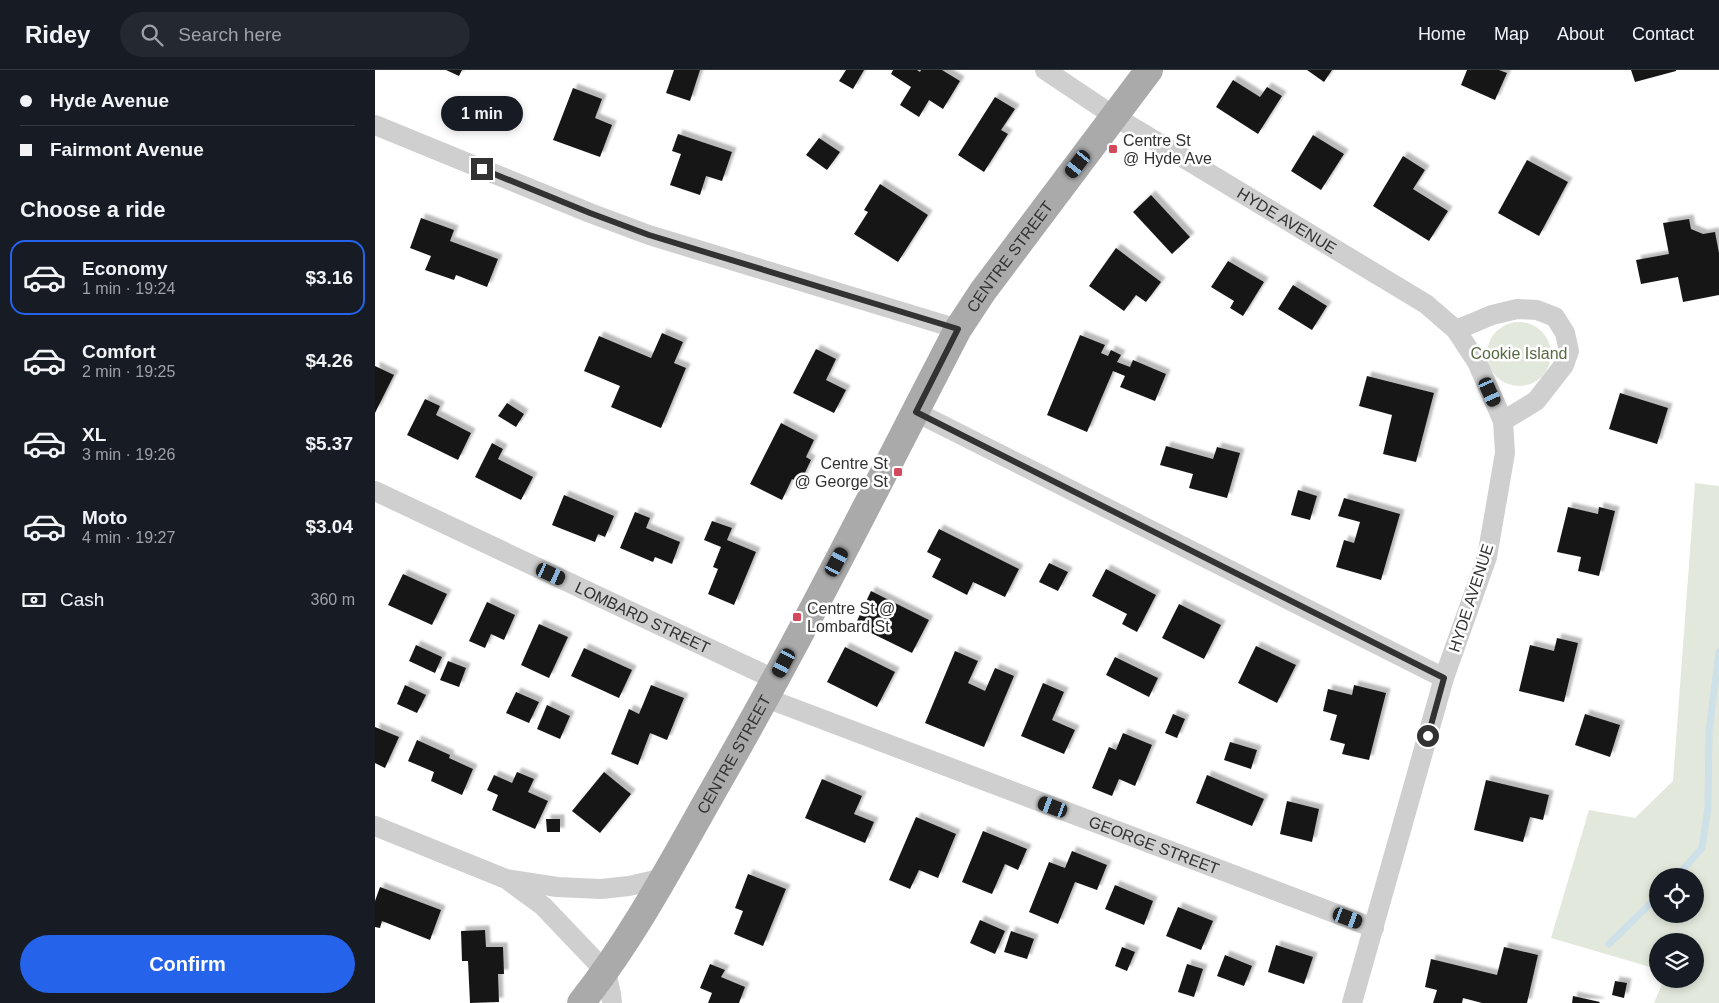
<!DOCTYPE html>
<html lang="en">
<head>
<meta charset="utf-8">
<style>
  :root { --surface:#171b24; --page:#242831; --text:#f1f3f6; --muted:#9ea1a6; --line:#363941; --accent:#2563eb }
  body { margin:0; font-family:Arial,sans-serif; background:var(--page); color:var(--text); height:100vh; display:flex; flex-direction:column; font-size:19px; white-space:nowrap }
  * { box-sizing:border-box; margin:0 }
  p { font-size:16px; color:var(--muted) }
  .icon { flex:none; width:28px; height:28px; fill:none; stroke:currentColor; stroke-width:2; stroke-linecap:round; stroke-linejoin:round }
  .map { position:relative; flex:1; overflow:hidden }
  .details { display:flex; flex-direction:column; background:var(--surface); width:375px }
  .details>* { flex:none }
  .guide { display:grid; align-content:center; height:110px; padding:0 20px; background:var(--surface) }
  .controls { position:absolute; left:1274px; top:798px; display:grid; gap:10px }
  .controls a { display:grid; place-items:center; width:55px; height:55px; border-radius:50%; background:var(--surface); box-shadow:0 2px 8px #0003; font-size:25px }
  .end { position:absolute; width:22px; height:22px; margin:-11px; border:6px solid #323232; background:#fff; box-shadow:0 0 0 2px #fff }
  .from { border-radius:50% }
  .bubble { position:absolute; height:35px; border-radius:18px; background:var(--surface); box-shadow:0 2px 8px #0003; font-size:16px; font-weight:700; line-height:35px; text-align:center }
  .car { position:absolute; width:15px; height:30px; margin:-15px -8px; border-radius:6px; box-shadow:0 0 4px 1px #0007; background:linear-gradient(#222 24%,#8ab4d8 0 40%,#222 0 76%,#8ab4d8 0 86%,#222 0) }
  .guide b { display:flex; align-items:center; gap:18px; height:48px; font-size:19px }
  .guide b+b { border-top:1px solid var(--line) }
  .guide i { width:12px; height:12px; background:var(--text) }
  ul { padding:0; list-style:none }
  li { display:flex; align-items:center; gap:15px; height:75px; margin:0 10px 8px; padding:0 10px; border:2px solid transparent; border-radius:15px }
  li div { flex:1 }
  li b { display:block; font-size:19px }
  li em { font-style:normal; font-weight:700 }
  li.active { border-color:var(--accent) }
  li>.icon { width:45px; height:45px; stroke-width:1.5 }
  h2 { padding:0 20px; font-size:22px; line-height:60px }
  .pay { display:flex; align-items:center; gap:12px; height:55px; padding:0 20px; font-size:19px }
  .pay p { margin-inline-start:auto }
  .cta { display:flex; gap:10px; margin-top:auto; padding:10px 20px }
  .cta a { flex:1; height:58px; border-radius:30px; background:var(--accent); color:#fff; font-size:20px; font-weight:700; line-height:58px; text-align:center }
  header { display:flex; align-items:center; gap:30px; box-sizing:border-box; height:70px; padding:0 25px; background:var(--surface); border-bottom:1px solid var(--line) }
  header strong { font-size:24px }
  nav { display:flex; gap:28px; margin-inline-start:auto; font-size:18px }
  .search { width:350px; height:45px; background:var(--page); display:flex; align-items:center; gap:12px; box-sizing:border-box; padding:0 18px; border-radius:28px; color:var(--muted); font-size:19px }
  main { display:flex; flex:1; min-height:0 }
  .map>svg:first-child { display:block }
  .green { fill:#e3e8dc; fill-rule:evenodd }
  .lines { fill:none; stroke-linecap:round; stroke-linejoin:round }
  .stream { stroke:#cee0e8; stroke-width:7 }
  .building { fill:#191919; filter:url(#shadow) }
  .street { stroke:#cfcfcf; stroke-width:20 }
  .primary { stroke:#aaa; stroke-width:28 }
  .route { stroke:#323232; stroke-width:6 }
  .poi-dot { fill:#d34a5c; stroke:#fff; stroke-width:2 }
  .labels { text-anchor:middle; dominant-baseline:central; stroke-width:5; stroke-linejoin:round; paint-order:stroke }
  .poi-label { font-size:16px; fill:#323232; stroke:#fff; text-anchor:start }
  .street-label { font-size:16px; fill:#323232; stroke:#fff }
  .park-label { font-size:16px; fill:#586a44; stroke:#fff }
</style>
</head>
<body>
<header>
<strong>Ridey</strong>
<div class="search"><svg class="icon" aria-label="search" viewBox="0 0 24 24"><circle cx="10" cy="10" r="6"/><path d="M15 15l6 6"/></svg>Search here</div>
<nav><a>Home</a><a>Map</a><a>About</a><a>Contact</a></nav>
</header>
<main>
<section class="details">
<div class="guide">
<b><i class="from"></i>Hyde Avenue</b>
<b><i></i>Fairmont Avenue</b>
</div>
<h2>Choose a ride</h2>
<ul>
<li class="active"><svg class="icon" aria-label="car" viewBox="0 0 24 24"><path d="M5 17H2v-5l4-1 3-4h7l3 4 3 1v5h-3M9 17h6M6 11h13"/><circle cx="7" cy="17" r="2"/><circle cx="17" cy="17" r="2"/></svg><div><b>Economy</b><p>1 min · 19:24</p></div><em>$3.16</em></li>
<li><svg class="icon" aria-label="car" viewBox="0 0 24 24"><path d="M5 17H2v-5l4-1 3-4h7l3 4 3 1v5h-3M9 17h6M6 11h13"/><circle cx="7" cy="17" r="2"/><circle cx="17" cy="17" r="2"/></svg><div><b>Comfort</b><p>2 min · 19:25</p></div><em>$4.26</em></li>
<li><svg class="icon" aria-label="car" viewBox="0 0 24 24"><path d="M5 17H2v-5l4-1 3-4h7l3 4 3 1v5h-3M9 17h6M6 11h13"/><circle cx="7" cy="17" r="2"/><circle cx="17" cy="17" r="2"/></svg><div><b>XL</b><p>3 min · 19:26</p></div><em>$5.37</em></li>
<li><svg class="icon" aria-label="car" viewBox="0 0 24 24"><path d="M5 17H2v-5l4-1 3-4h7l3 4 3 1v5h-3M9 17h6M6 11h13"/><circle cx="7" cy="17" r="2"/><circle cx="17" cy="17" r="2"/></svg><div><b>Moto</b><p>4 min · 19:27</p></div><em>$3.04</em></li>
</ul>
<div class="pay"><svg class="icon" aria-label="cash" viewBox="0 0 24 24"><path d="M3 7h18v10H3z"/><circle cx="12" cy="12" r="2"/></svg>Cash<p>360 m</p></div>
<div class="cta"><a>Confirm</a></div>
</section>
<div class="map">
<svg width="1344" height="933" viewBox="0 0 1344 933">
  <defs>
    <filter id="shadow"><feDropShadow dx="4.5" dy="-4.5" stdDeviation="1" flood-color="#0004"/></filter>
  </defs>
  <rect width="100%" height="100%" fill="#fff"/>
  <g class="green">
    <circle cx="1144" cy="284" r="32"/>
    <path d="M1320 413 1344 416V933H1279L1289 909H1320V871H1282V899L1176 868 1214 740 1260 748 1298 711ZM1320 806V844H1282V806Z"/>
  </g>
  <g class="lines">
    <g class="stream">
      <polyline points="1302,806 1327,778 1333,737 1334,662 1344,582"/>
      <polyline points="1234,874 1282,827"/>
    </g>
  </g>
  <g class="building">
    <polygon points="71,0 87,0 84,6"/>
    <polygon points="299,0 325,0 315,31 291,23"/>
    <polygon points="471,0 489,0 478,19 464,11"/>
    <polygon points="518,0 542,0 545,2 546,0 567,0 585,11 568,39 554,30 544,47 525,35 536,17 516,4"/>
    <polygon points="932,0 957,0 949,12"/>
    <polygon points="1092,0 1124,0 1132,3 1120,30 1086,15"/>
    <polygon points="1256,0 1301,0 1301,1 1260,12"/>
    <polygon points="858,10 885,27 892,17 907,26 883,64 841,37"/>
    <polygon points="198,18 227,29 220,48 237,55 225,87 178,70"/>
    <polygon points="620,27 640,39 626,60 633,64 609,102 583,85"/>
    <polygon points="303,64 357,82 347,111 331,106 325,125 295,115 306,84 297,81"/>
    <polygon points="938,65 969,84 946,120 916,101"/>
    <polygon points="444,68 465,82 452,100 431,85"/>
    <polygon points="1028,86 1050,100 1038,119 1073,141 1054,171 998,136"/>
    <polygon points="1152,90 1193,112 1164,166 1123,143"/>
    <polygon points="505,114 553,145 523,192 479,164 493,142 489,140"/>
    <polygon points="776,125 815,167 797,184 758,142"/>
    <polygon points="46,148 79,160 75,171 123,189 112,217 81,205 79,210 50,200 56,186 35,178"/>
    <polygon points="1314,149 1316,159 1328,164 1340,162 1344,183 1344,225 1308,232 1303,207 1266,214 1261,190 1294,184 1288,153"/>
    <polygon points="741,178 786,212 771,232 761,225 749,241 714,216"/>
    <polygon points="853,191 889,212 868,246 855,238 859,231 836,217"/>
    <polygon points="918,215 952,236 937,260 903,239"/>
    <polygon points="287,263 308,272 299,293 311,298 286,358 236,337 245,316 209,301 224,266 276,288"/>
    <polygon points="705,265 730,275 726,283 733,286 736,280 746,285 742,292 755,297 758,290 791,304 780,331 745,317 750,306 738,301 712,362 672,345"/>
    <polygon points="441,279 461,289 451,310 471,320 459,343 418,323"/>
    <polygon points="0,296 19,305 0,343"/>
    <polygon points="992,306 1059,323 1041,392 1008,384 1017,345 984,336"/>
    <polygon points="1245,323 1293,338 1282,374 1234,359"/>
    <polygon points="50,329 65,336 61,345 96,363 83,390 32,365"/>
    <polygon points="132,333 149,344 141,357 123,346"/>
    <polygon points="406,353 439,370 431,387 436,390 425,413 417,409 407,430 375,414"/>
    <polygon points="117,373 128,379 123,389 158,407 146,430 100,407"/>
    <polygon points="791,376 838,389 842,377 865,383 852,428 814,418 818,404 785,395"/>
    <polygon points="923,420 942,426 935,450 916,445"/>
    <polygon points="189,425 239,446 230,467 223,464 220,472 177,455"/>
    <polygon points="969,428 1025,444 1006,510 961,497 969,470 979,473 985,452 963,446"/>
    <polygon points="1193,437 1223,444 1224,437 1240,441 1224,506 1203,501 1206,487 1182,482"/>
    <polygon points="260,442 275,448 271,458 305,472 297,494 280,487 278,492 245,478"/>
    <polygon points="337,451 357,458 352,470 381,482 359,535 333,524 343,499 338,497 346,477 329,470"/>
    <polygon points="564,459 644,499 630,527 598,512 592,525 557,507 566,489 552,482"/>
    <polygon points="674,493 693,502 683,521 664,512"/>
    <polygon points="731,499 781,525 762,562 747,554 752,544 717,526"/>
    <polygon points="28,504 72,524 57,555 13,535"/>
    <polygon points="496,521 554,550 537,583 480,555"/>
    <polygon points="112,532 140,545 129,570 116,564 110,578 94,571"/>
    <polygon points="804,534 846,555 829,589 787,568"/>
    <polygon points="164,554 193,567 174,608 146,595"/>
    <polygon points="1182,568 1203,573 1189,632 1144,621 1155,575 1179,581"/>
    <polygon points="41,575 67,587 60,603 34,591"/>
    <polygon points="881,576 921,595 902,633 863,613"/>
    <polygon points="470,577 520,602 502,637 452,612"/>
    <polygon points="209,578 257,600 244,628 196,606"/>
    <polygon points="580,581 603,591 593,613 610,621 620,598 639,606 609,677 550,653"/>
    <polygon points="740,587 783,608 774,627 731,605"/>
    <polygon points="73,591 91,598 84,617 65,610"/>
    <polygon points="668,613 689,622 677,650 700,660 689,684 646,666"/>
    <polygon points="30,615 51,625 42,643 22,634"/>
    <polygon points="276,615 309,628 292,670 275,663 263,695 236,684 254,639 264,644"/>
    <polygon points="979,615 1011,623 994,690 967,684 970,674 955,670 962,645 948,641 953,619 977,625"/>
    <polygon points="141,622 164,632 154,653 131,643"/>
    <polygon points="172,635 195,646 185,669 162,659"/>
    <polygon points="798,644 810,649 802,668 790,663"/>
    <polygon points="1210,644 1245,655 1235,687 1200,675"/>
    <polygon points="0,657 24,667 10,698 0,693"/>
    <polygon points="748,663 777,675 760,716 744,709 737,726 717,718 734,677 741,680"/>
    <polygon points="42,670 75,685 74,688 98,699 87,725 56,711 59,702 33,691"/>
    <polygon points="855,672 882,680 876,699 849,690"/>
    <polygon points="142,702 159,709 153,722 173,731 160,759 117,740 123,725 112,720 119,705 137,713"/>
    <polygon points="229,702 256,724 225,763 197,741"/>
    <polygon points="832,705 889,729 877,756 821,733"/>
    <polygon points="447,709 487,726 479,744 499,752 490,773 430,748"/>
    <polygon points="1111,710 1174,725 1168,750 1155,747 1148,772 1099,760"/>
    <polygon points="912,731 944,739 937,772 905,764"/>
    <polygon points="541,747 581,764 563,808 544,800 535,819 514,810"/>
    <polygon points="171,749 185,749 185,762 172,762"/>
    <polygon points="608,761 652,779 643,800 630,794 617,824 587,812"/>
    <polygon points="697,781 732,795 722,820 700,812 683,854 654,842 674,792 690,798"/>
    <polygon points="373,804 411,819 388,876 359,864 368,841 360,838"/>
    <polygon points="740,815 778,831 769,855 730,839"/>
    <polygon points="5,817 66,840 55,870 7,851 5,858 0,857 0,831"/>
    <polygon points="803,837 838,851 826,880 791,866"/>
    <polygon points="605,850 630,861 620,884 595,873"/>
    <polygon points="110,860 111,877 128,877 129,904 123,904 124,932 95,933 93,891 87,891 86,861"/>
    <polygon points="636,861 659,869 652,889 629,882"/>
    <polygon points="901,875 938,887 929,914 893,902"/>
    <polygon points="747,877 760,882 752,901 740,896"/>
    <polygon points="1129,877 1163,885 1152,933 1107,933 1088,928 1087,933 1058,933 1062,920 1050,917 1056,889 1122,905"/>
    <polygon points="850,885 877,896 869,916 842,906"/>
    <polygon points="335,894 350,900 346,907 370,917 364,933 333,933 337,923 325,918"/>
    <polygon points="812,894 828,899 819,927 803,922"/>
    <polygon points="1240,911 1252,913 1249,928 1237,925"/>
    <polygon points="1198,926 1225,932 1224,933 1197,933"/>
  </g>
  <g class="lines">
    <g class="street">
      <path id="s1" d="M670 0 739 46 1051 234 1081 260 1102 292 1128 351 1130 383 1112 487 1069 608 977 933"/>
      <polyline points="0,55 215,143 274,165 583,259"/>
      <polyline points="1081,260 1117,245 1142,239 1162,240 1180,247 1190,263 1194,281 1189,295 1161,331 1128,351"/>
      <polyline points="541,342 1069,608"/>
      <path id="s2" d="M0 421 401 610"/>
      <path id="s3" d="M391 628 999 858"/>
      <polyline points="0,756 131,809 182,817 226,819 254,816 289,808"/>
      <polyline points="134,811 168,836 231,902 236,924 237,933"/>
    </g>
    <path class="primary" id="s4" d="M206 933C260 865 300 787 343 712 428 564 504 411 583 259L608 221 774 0"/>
  </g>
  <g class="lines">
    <polyline class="route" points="107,99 215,143 274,165 583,259 541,342 1069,608 1053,666"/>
  </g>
  <g class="poi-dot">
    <rect x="733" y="74" width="10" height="10" rx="2.5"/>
    <rect x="518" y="397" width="10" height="10" rx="2.5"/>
    <rect x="417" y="542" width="10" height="10" rx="2.5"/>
  </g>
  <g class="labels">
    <g class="poi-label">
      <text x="748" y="70">Centre St<tspan x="748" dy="18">@ Hyde Ave</tspan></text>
      <text x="513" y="393" text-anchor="end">Centre St<tspan x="513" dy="18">@ George St</tspan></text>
      <text x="432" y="538">Centre St @<tspan x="432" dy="18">Lombard St</tspan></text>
    </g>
    <g class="street-label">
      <text stroke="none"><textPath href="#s1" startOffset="285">HYDE AVENUE</textPath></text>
      <text stroke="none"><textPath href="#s4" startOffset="862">CENTRE STREET</textPath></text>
      <text transform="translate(1096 528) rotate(-72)">HYDE AVENUE</text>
      <text stroke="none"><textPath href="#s2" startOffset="296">LOMBARD STREET</textPath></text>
      <text stroke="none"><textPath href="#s4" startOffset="292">CENTRE STREET</textPath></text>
      <text stroke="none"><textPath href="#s3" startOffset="415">GEORGE STREET</textPath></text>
    </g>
    <g class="park-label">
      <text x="1144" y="283">Cookie Island</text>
    </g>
  </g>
</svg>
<div class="controls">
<a><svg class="icon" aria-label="locate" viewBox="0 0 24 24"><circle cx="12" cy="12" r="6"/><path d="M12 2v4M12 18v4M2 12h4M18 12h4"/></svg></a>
<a><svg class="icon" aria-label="layers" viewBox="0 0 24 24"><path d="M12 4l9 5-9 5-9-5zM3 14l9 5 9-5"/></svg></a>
</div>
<i class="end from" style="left:1053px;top:666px"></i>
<i class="end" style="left:107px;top:99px"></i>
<div class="bubble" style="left:66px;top:26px;width:82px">1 min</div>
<i class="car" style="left:703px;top:94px;rotate:217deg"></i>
<i class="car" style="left:1115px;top:322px;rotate:156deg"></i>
<i class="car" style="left:462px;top:492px;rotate:28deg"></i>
<i class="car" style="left:176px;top:504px;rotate:115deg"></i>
<i class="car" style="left:409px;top:593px;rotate:208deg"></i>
<i class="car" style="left:678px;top:737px;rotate:291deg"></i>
<i class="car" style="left:973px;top:848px;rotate:111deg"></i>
</div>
</main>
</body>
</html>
